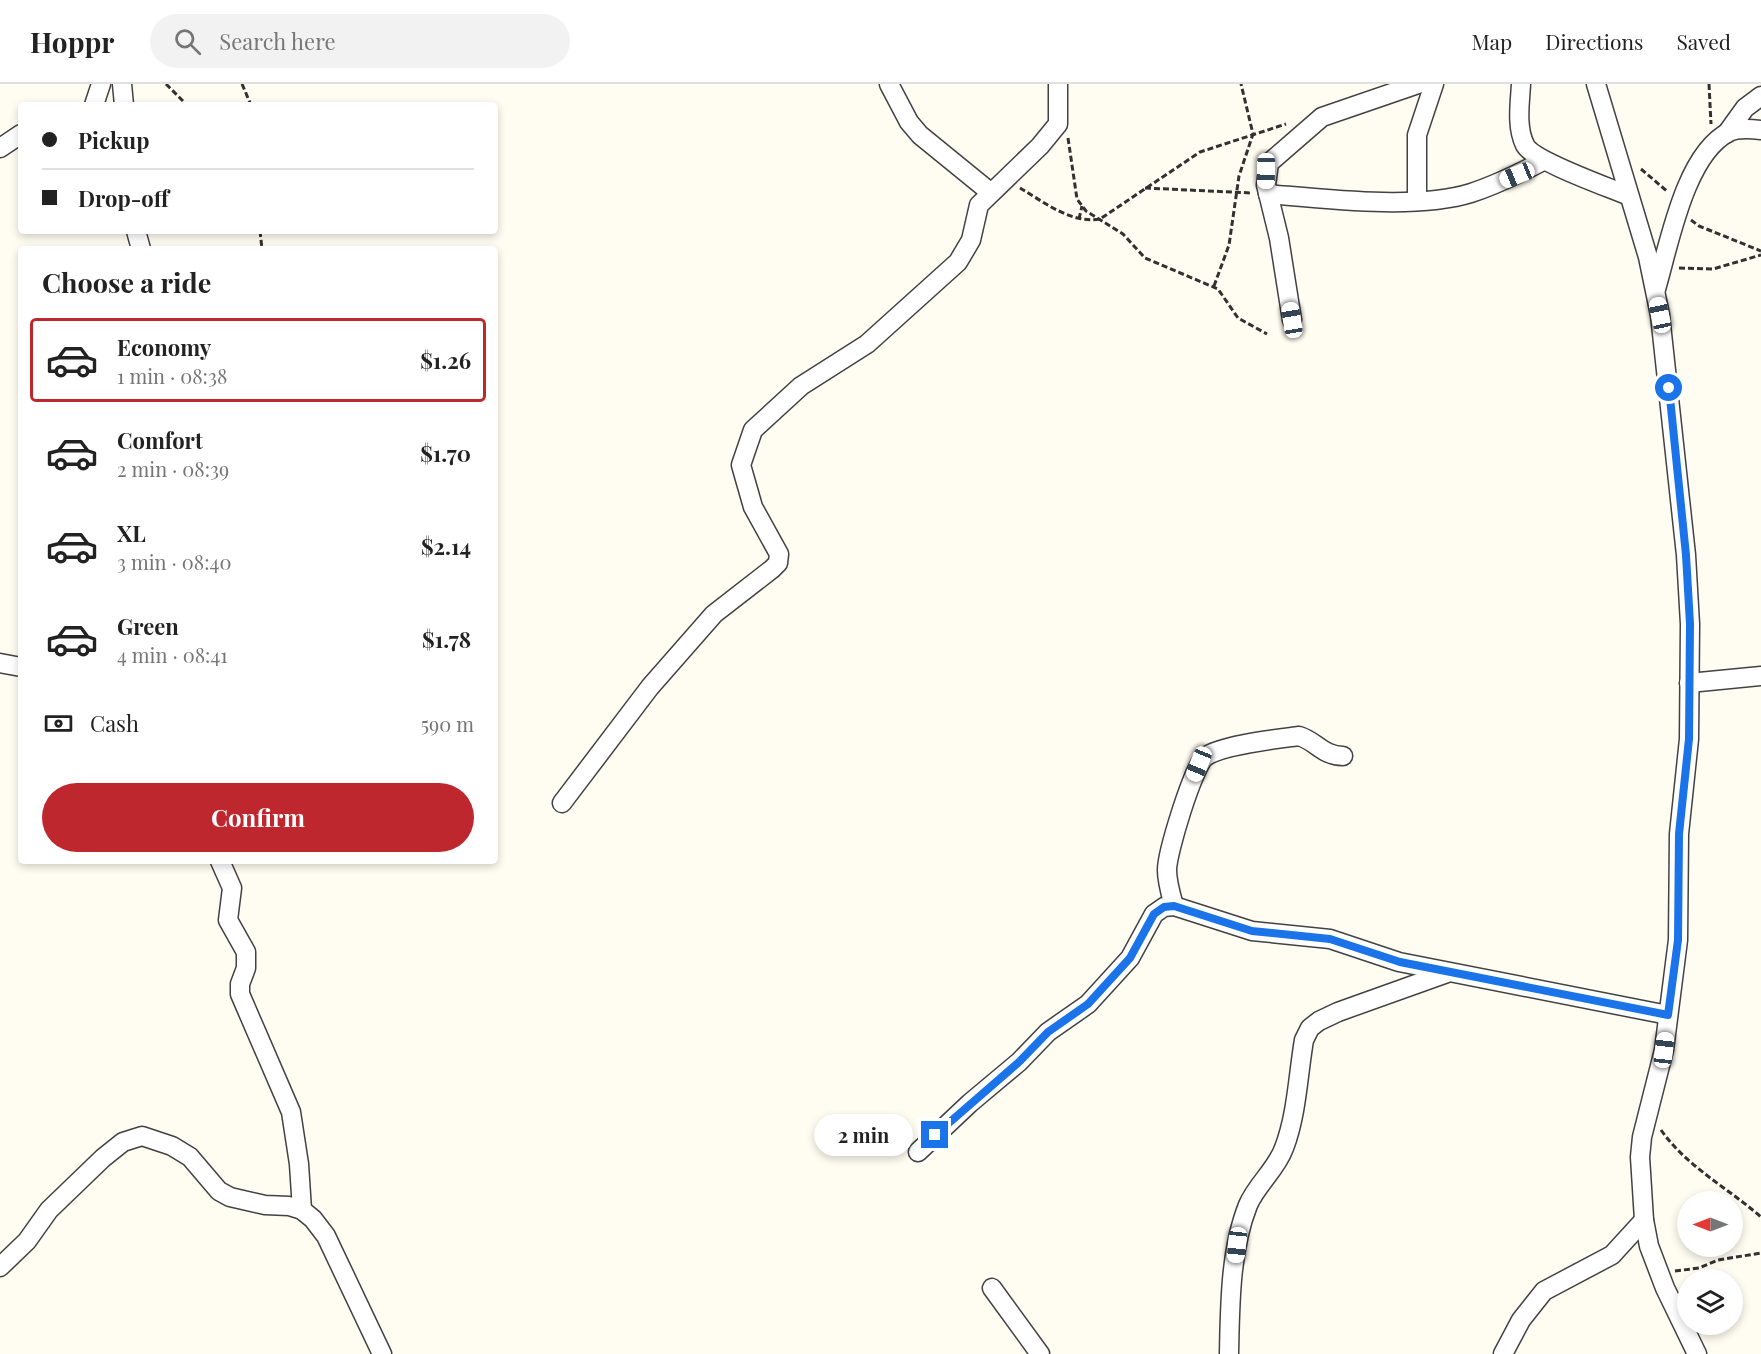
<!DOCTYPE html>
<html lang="en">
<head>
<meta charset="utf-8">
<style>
  :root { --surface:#fff; --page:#f2f2f2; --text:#222; --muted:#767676; --line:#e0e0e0; --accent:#bf272e }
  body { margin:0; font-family:"Playfair Display",serif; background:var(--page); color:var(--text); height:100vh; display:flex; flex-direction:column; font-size:22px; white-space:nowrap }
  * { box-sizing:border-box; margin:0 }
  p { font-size:20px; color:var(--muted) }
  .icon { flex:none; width:33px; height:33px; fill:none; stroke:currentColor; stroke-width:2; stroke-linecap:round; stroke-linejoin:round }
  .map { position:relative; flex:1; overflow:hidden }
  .side { position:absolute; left:18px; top:162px; width:480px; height:618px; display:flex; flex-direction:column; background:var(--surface); border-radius:6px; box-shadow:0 3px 9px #0003 }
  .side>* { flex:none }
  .guide { position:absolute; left:18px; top:18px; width:480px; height:132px; border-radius:6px; box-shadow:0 3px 9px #0003; display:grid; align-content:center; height:132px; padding:0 24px; background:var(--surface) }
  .needle { width:39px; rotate:270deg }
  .tools { position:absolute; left:1677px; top:1107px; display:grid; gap:12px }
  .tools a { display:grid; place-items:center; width:66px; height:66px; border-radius:50%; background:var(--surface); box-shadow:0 3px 9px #0003; font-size:30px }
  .end { position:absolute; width:27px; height:27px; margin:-14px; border:8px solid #1a73e8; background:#fff; box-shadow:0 0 0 3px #fff }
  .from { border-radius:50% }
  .bubble { position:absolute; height:42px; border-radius:21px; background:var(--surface); box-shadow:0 3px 9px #0003; font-size:20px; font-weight:700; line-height:42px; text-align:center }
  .car { position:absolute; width:18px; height:36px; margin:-18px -9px; border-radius:8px; box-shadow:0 0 4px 2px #0007; background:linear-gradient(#fff 24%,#345 0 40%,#fff 0 76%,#345 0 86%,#fff 0) }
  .guide b { display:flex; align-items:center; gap:21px; height:57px; font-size:22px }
  .guide b+b { border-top:2px solid var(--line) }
  .guide i { width:15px; height:15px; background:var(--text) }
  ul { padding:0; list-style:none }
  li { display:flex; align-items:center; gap:18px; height:84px; margin:0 12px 9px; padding:0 12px; border:3px solid transparent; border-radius:6px }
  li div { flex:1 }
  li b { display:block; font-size:22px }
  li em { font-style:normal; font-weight:700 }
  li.active { border-color:var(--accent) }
  li>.icon { width:54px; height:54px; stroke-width:1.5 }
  h2 { padding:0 24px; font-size:27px; line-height:72px }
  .pay { display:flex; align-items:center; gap:15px; height:66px; padding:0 24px; font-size:22px }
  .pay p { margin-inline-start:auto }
  .button { display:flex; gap:12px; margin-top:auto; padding:12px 24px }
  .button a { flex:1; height:69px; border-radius:36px; background:var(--accent); color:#fff; font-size:24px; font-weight:700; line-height:69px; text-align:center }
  header { display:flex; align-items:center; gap:36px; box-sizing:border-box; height:84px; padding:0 30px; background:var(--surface); border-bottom:2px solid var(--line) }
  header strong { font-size:28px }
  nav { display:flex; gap:33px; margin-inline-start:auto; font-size:21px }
  .search { width:420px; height:54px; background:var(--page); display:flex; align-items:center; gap:15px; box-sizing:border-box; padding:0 21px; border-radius:33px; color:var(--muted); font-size:22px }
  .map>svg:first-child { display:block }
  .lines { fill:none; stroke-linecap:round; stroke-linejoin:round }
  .minor-casing { stroke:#424242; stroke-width:21 }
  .path { stroke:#313131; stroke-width:3; stroke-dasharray:6 3; stroke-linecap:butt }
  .minor { stroke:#fff; stroke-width:18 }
  .route { stroke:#1a73e8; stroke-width:8 }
</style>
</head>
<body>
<header>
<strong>Hoppr</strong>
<div class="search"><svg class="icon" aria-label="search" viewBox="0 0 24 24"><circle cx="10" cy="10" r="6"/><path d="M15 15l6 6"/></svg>Search here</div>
<nav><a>Map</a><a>Directions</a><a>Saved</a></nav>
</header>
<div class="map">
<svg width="1761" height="1270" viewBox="0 0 1761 1270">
  <rect width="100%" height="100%" fill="#fffcf1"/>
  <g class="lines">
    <defs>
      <g id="minor">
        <polyline points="122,0 124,21"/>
        <polyline points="889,0 909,38 920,51 990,108"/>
        <path d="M1521 0C1520 19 1516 43 1525 61 1533 77 1608 103 1629 112"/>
        <polyline points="1596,0 1648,173 1660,231 1686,471 1690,540 1689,655 1679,750 1678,856 1664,966 1642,1053 1640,1073 1644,1136 1649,1162 1665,1204 1697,1270"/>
        <polyline points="94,21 101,0"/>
        <polyline points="1727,49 1745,24 1761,12"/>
        <polyline points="0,64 21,50"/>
        <path d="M1268 110C1326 115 1417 126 1471 109 1496 101 1520 89 1543 77"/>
        <polyline points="1417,117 1417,51 1434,0"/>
        <polyline points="136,147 141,165"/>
        <path d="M1656 205C1669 161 1685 70 1729 48 1737 44 1752 45 1761 46"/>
        <polyline points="1292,236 1279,154 1266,101 1269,79 1322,33 1418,0"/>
        <polyline points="0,579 21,583"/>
        <polyline points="1689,599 1761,592"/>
        <polyline points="562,719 650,603 714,530 772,485 778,479 779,470 753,423 741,381 753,346 801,302 867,260 958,178 971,156 979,121 1040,62 1058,40 1058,0"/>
        <polyline points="220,777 232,804 228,836 246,868 246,884 240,900 240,910 291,1028 299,1080 302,1126"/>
        <path d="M1174 822C1171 811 1167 798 1167 786 1167 769 1193 683 1205 673 1221 661 1277 655 1299 652 1316 657 1323 672 1343 672"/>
        <polyline points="918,1068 970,1019 1019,978 1048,948 1088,920 1130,874 1154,830 1164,823 1174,822 1252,847 1330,855 1399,878 1668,931"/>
        <polyline points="0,1183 27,1157 49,1126 103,1074 123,1058 142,1052 172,1062 190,1073 219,1107 230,1113 265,1121 289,1122 302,1126 313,1135 326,1152 382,1270"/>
        <polyline points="992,1204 1040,1270"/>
        <path d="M1229 1270C1230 1222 1230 1166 1248 1121 1257 1100 1276 1086 1284 1064 1297 1030 1298 991 1304 956L1310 944 1319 937 1338 928 1447 889"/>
        <polyline points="1503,1270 1521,1236 1544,1207 1612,1171 1644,1136"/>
      </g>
    </defs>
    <use href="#minor" class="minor-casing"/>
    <g class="path">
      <polyline points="166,0 187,21"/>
      <polyline points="242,0 251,21"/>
      <polyline points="1709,0 1711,40"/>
      <polyline points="1068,54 1077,115 1086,127 1123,150 1145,174 1218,205 1238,234 1267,250"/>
      <polyline points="1641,85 1668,108"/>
      <path d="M1020 104C1044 118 1071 140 1100 135L1200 68 1286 40"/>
      <polyline points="1145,104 1252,109"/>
      <polyline points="1079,135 1082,122"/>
      <polyline points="1691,136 1699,142 1761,167"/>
      <polyline points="260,147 262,165"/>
      <polyline points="1679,184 1713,185 1761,171"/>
      <polyline points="1214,202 1229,161 1239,92 1253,50 1241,0"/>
      <path d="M1661 1046C1687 1083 1728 1104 1761 1133"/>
      <polyline points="1675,1187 1699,1184 1718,1176 1761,1169"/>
    </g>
    <use href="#minor" class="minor"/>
  </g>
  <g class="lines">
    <polyline class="route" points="935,1051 1019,978 1048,948 1088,920 1130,874 1154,830 1164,823 1174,822 1252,847 1330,855 1400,878 1668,931 1678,856 1679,750 1689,655 1690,540 1686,471 1669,304"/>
  </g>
</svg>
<div class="tools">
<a><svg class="needle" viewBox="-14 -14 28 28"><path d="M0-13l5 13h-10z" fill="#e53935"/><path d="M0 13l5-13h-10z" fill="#767676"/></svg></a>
<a><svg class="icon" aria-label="layers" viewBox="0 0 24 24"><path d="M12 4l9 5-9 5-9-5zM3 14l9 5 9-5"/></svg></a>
</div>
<i class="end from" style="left:1669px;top:304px"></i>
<i class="end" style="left:935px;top:1051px"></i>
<div class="bubble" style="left:814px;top:1030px;width:99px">2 min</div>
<i class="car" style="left:1266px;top:87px;rotate:181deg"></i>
<i class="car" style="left:1517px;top:91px;rotate:248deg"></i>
<i class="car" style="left:1660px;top:231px;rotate:348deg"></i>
<i class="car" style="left:1292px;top:236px;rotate:351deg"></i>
<i class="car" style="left:1199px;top:680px;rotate:202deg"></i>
<i class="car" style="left:1664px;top:966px;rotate:7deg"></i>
<i class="car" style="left:1237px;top:1161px;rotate:186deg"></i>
<div class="guide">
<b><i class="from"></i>Pickup</b>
<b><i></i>Drop-off</b>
</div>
<section class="side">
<h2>Choose a ride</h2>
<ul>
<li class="active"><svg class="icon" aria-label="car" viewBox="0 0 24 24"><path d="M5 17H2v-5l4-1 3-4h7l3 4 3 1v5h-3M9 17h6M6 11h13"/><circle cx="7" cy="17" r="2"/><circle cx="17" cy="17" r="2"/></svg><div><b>Economy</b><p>1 min · 08:38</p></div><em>$1.26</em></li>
<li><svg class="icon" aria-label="car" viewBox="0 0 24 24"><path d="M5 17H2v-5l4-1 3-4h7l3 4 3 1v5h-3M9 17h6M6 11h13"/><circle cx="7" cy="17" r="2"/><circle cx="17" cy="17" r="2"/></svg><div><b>Comfort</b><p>2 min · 08:39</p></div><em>$1.70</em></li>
<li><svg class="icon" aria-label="car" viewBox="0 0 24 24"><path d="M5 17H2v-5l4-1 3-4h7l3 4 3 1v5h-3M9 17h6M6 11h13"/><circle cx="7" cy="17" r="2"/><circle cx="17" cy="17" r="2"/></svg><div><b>XL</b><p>3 min · 08:40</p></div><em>$2.14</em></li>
<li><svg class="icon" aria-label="car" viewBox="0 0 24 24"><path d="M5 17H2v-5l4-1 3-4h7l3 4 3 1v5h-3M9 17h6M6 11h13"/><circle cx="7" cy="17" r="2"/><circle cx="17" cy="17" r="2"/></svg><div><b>Green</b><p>4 min · 08:41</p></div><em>$1.78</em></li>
</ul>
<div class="pay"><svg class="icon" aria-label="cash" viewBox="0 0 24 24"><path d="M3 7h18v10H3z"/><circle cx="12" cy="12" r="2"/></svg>Cash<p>590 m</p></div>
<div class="button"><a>Confirm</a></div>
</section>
</div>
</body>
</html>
